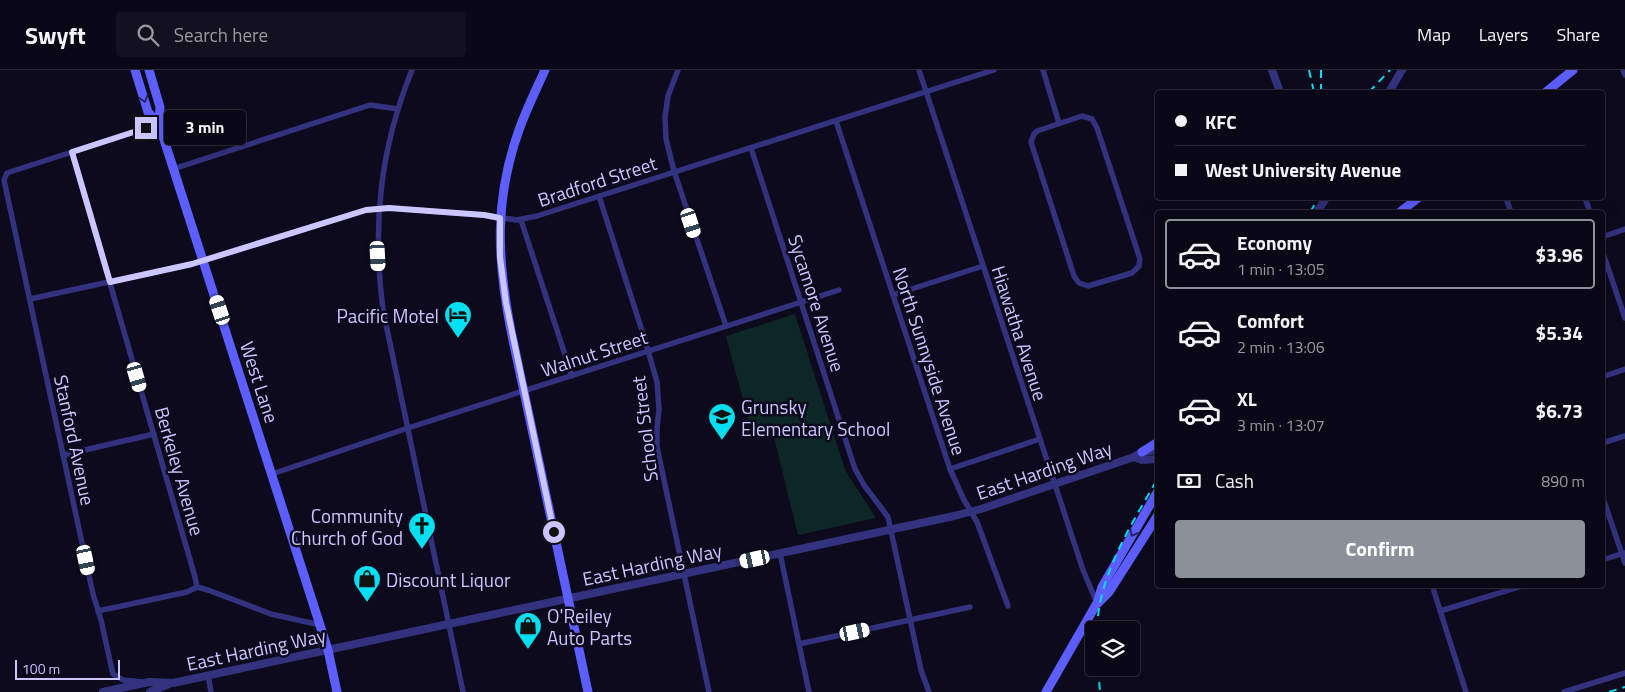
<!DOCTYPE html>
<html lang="en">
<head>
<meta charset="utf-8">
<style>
  :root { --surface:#0a0816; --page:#13111f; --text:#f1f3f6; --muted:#999aa1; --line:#2a2935; --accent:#8c9099 }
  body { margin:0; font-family:"Titillium Web",sans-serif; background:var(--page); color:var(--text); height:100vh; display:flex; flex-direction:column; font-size:19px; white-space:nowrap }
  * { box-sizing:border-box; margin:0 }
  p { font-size:16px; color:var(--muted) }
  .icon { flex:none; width:28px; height:28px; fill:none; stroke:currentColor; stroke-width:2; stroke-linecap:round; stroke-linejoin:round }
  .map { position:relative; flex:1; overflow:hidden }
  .details { position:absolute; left:1155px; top:140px; width:450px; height:378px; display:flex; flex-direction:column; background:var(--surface); border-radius:5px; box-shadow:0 5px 20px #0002,0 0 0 1px var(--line) }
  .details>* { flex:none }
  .banner { position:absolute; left:1155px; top:20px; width:450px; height:110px; border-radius:5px; box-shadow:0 5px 20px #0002,0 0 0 1px var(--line); display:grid; align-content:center; height:110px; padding:0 20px; background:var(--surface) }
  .tools { position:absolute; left:1085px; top:551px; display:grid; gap:10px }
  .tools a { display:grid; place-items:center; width:55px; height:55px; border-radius:5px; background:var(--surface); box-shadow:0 5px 20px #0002,0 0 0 1px var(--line); font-size:25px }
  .scale { position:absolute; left:15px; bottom:12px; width:105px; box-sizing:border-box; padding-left:5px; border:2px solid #cbc6ff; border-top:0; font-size:14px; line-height:18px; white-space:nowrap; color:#cbc6ff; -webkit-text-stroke:4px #0d0a1d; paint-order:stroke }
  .end { position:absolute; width:22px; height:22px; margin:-11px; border:6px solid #cbc6ff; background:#111; box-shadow:0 0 0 2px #111 }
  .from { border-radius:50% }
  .bubble { position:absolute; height:35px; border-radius:5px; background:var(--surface); box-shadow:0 5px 20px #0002,0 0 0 1px var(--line); font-size:16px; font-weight:700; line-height:35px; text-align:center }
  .car { position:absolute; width:15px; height:30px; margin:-15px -8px; border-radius:6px; box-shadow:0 0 4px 1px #0007; background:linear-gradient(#fff 24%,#345 0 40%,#fff 0 76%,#345 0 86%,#fff 0) }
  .banner b { display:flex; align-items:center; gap:18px; height:48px; font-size:19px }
  .banner b+b { border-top:1px solid var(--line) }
  .banner i { width:12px; height:12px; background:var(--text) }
  ul { padding:9px 0 0; list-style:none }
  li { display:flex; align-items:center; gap:15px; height:70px; margin:0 10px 8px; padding:0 10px; border:2px solid transparent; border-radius:5px }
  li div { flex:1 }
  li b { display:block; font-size:19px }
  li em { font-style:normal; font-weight:700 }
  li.current { border-color:var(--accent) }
  li>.icon { width:45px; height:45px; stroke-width:1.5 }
  .pay { display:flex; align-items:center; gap:12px; height:55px; padding:0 20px; font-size:19px }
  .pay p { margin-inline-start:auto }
  .action { display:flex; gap:10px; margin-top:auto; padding:10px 20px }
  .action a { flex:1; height:58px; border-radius:5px; background:var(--accent); color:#fff; font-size:20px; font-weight:700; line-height:58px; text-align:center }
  header { display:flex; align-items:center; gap:30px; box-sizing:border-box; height:70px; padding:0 25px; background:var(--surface); border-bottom:1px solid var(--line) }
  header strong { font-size:24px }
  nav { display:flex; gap:28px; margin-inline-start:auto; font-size:18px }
  .search { width:350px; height:45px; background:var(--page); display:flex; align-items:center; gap:12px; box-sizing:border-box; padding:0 18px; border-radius:5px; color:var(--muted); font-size:19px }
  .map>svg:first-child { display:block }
  .green { fill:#0d2726 }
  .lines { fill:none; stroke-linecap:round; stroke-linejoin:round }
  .minor { stroke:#33327f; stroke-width:5.5 }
  .tertiary { stroke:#33327f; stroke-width:8 }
  .secondary { stroke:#5d5eff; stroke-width:9 }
  .rail { stroke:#00e0f1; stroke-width:2; stroke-dasharray:8 6; stroke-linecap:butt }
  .oneway { stroke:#29276c }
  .route { stroke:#cbc6ff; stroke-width:6 }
  .labels { text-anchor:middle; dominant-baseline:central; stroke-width:5; stroke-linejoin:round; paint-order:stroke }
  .street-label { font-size:19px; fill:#cbc6ff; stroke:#0d0a1d }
  .poi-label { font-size:19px; fill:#cbc6ff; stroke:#0d0a1d; text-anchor:start }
</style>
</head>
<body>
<header>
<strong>Swyft</strong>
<div class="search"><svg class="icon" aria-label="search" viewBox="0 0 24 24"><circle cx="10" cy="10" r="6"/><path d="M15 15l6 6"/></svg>Search here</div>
<nav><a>Map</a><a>Layers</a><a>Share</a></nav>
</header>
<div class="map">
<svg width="1625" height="622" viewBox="0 0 1625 622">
  <rect width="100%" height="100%" fill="#0d0a1d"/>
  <polygon class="green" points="795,244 845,400 876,448 798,465 771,355 751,360 726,266"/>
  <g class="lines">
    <g class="minor">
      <path d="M412 0C380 79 372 156 383 240L463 622"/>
      <polyline points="678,0 668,26 665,47 666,69 674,101 726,256"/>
      <polyline points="919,0 1083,500 1097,533"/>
      <polyline points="1043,0 1059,53"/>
      <polyline points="1623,0 1625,5"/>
      <polygon points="1082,46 1092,49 1097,58 1140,189 1139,196 1132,203 1088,216 1079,213 1074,206 1031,72 1034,64 1037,61"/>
      <polyline points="836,51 950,399 964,430 977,452 1008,536"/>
      <polyline points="751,78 855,399 864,415 888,447 921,600 929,622"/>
      <polyline points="72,82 195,507 197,517"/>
      <polyline points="173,99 370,35 398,39"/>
      <polyline points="599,126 645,270 657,312 659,339 657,358 657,377 709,622"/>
      <polyline points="1506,128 1511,142"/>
      <polyline points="1585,128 1590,142"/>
      <polyline points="521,150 572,306"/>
      <polyline points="1602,167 1625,159"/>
      <polyline points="1602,180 1625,248"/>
      <polyline points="893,225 983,196"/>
      <polyline points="30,229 192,194 366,140 389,138 484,145 517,150 537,146 994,0"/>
      <polyline points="1602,307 1625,299"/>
      <polyline points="1602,373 1625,366"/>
      <polyline points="63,385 154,364"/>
      <polyline points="950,399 1040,369"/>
      <polyline points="272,404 408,358 839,220"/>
      <polyline points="1602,425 1625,493"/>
      <polyline points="780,483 809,622"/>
      <polyline points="1602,490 1624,483"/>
      <polyline points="1432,515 1466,622"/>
      <polyline points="197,517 208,520 271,544 320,555"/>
      <polyline points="98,541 187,522 197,517"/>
      <polyline points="1440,541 1526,515"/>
      <polyline points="799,574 970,537"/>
      <polyline points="208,605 211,622"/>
      <polyline points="143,612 123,610 113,604 112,600 101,550 93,524 4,110 7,103 13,101 159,54"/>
      <polyline points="1564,622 1625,603"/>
    </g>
    <g class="tertiary">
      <polyline points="1272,0 1280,22"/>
      <polyline points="1389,22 1402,0"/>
      <polyline points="1317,142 1326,128"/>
      <polyline points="1134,387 1142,390 1158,389"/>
      <polyline points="103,622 149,612 173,613 954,446 981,439 1134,387 1142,382 1158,380"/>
      <polyline points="150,622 169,614"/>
    </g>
    <g class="secondary">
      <polyline points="135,0 148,42 159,54"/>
      <polyline points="149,0 160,37 159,54 328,580 337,622"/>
      <path d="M545 0C536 20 526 40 519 60 494 130 497 189 511 261L588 622"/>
      <polyline points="1546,22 1573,0"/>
      <polyline points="1400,142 1418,128"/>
      <polyline points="1142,382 1158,372"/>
      <polyline points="1098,533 1109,522 1158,445"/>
      <polyline points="1046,622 1097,533 1102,517 1158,421"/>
    </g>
    <g class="rail">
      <polyline points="1309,0 1314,22"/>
      <polyline points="1321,0 1321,22"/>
      <polyline points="1369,22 1390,0"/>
      <polyline points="1310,142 1319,128"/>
      <path d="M1097 560C1098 505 1132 454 1158 408"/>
      <polyline points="1098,598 1100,622"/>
      <polyline points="1609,622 1625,617"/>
    </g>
  </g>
  <defs><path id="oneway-chevron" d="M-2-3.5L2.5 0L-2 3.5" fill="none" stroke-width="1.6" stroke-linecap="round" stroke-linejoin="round" transform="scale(1.25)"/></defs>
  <g class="oneway">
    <use href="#oneway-chevron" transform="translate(144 29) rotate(73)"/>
    <use href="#oneway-chevron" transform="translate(1133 463) rotate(120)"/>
  </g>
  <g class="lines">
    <polyline class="route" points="146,58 72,82 110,212 192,194 366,140 389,138 484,145 500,148 500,187 506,233 554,462"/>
  </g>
  <defs>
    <symbol id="hotel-pin" viewBox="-11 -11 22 30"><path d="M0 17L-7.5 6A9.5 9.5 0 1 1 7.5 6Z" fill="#00e0f1" stroke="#0d0a1d"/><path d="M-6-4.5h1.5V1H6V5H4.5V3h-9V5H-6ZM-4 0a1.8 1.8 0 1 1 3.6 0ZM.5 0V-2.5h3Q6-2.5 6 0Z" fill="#111"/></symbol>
    <symbol id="school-pin" viewBox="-11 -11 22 30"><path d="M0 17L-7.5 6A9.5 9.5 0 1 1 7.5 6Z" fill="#00e0f1" stroke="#0d0a1d"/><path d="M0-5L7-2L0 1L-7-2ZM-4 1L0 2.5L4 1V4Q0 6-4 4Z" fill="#111"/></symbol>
    <symbol id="church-pin" viewBox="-11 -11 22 30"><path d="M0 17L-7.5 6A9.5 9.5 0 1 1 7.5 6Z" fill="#00e0f1" stroke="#0d0a1d"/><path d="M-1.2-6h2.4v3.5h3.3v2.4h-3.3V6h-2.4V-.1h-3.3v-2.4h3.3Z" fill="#111"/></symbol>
    <symbol id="shop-pin" viewBox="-11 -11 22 30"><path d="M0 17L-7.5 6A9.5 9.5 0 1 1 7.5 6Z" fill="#00e0f1" stroke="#0d0a1d"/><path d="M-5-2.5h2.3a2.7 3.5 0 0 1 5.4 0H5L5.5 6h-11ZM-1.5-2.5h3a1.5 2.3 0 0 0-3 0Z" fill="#111"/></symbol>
  </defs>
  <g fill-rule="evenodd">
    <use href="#hotel-pin" x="442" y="229" width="32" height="43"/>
    <use href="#school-pin" x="706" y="331" width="32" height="43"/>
    <use href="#church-pin" x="406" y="440" width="32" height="43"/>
    <use href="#shop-pin" x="351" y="493" width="32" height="43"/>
    <use href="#shop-pin" x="512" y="540" width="32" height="43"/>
  </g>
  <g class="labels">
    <g class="street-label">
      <text transform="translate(597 111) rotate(-18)">Bradford Street</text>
      <text transform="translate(817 233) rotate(72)">Sycamore Avenue</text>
      <text transform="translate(1020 263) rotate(72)">Hiawatha Avenue</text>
      <text transform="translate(594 283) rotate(-18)">Walnut Street</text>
      <text transform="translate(930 291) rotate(72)">North Sunnyside Avenue</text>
      <text transform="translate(260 312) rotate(72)">West Lane</text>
      <text transform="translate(644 359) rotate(-97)">School Street</text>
      <text transform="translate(75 370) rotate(78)">Stanford Avenue</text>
      <text transform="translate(1044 400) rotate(-19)">East Harding Way</text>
      <text transform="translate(180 401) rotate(74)">Berkeley Avenue</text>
      <text transform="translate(652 494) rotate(-12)">East Harding Way</text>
      <text transform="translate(256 579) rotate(-12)">East Harding Way</text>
    </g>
    <g class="poi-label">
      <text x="439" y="245" text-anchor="end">Pacific Motel</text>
      <text x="741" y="336">Grunsky<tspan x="741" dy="22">Elementary School</tspan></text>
      <text x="403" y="445" text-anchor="end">Community<tspan x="403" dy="22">Church of God</tspan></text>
      <text x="386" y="509">Discount Liquor</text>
      <text x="547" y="545">O'Reiley<tspan x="547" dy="22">Auto Parts</tspan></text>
    </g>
  </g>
</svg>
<div class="tools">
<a><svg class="icon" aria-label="layers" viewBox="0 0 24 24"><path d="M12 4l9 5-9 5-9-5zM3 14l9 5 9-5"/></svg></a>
</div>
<div class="scale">100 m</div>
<i class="end from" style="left:554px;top:462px"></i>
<i class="end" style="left:146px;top:58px"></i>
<div class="bubble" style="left:164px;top:40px;width:82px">3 min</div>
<i class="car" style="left:691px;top:153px;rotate:162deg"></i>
<i class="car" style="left:378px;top:186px;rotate:177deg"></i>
<i class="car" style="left:220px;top:240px;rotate:342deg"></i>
<i class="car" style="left:137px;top:307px;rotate:164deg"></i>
<i class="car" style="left:755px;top:489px;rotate:258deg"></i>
<i class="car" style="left:86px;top:490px;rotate:168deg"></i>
<i class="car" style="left:855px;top:562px;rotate:78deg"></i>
<div class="banner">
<b><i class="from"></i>KFC</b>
<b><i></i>West University Avenue</b>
</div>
<section class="details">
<ul>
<li class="current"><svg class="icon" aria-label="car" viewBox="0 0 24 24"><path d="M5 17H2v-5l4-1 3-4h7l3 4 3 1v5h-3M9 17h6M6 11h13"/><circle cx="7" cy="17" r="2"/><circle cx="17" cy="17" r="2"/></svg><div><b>Economy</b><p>1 min · 13:05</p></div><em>$3.96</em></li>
<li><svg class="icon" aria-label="car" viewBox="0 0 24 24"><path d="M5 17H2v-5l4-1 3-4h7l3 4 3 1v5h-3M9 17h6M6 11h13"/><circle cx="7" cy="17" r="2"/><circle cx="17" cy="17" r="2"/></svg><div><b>Comfort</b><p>2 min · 13:06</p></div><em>$5.34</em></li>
<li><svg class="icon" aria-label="car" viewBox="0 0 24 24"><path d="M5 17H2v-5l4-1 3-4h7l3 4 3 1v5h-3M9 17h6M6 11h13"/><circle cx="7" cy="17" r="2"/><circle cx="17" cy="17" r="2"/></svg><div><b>XL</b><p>3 min · 13:07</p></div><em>$6.73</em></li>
</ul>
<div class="pay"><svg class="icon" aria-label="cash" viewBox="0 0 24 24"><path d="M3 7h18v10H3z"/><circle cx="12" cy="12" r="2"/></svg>Cash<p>890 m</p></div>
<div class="action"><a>Confirm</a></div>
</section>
</div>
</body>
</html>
